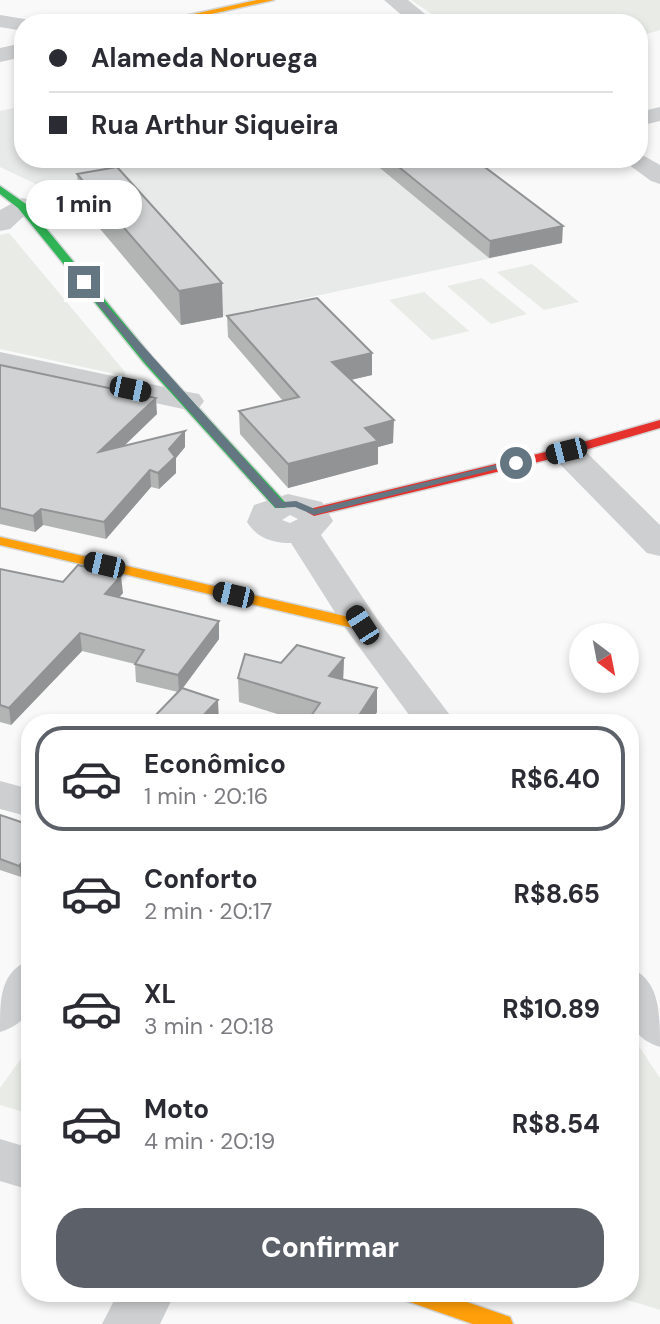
<!DOCTYPE html>
<html lang="pt">
<head>
<meta charset="utf-8">
<style>
  :root { --surface:#fff; --page:#f7f7f7; --text:#2b2b33; --muted:#7c7c81; --line:#e1e1e2; --accent:#5c6169 }
  body { margin:0; font-family:"DM Sans",sans-serif; background:var(--page); color:var(--text); height:100vh; display:flex; flex-direction:column; font-size:26px; white-space:nowrap }
  * { box-sizing:border-box; margin:0 }
  p { font-size:23px; color:var(--muted) }
  .icon { flex:none; width:38px; height:38px; fill:none; stroke:currentColor; stroke-width:2; stroke-linecap:round; stroke-linejoin:round }
  .map { position:relative; flex:1; overflow:hidden }
  .side { position:absolute; left:21px; top:714px; width:618px; height:588px; display:flex; flex-direction:column; background:var(--surface); border-radius:28px; box-shadow:0 4px 10px #0003 }
  .side>* { flex:none }
  .guide { position:absolute; left:14px; top:14px; width:634px; height:154px; border-radius:28px; box-shadow:0 4px 10px #0003; display:grid; align-content:center; height:154px; padding:0 35px; background:var(--surface) }
  .needle { width:46px; rotate:148deg }
  .fabs { position:absolute; left:569px; top:623px; display:grid; gap:14px }
  .fabs a { display:grid; place-items:center; width:70px; height:70px; border-radius:50%; background:var(--surface); box-shadow:0 4px 10px #0003; font-size:35px }
  .end { position:absolute; width:32px; height:32px; margin:-16px; border:9px solid #657683; background:#fff; box-shadow:0 0 0 4px #fff }
  .from { border-radius:50% }
  .bubble { position:absolute; height:49px; border-radius:24px; background:var(--surface); box-shadow:0 4px 10px #0003; font-size:23px; font-weight:700; line-height:49px; text-align:center }
  .car { position:absolute; width:21px; height:42px; margin:-21px -10px; border-radius:9px; box-shadow:0 0 5px 2px #0007; background:linear-gradient(#222 24%,#8ab4d8 0 40%,#222 0 76%,#8ab4d8 0 86%,#222 0) }
  .guide b { display:flex; align-items:center; gap:24px; height:66px; font-size:26px }
  .guide b+b { border-top:2px solid var(--line) }
  .guide i { width:18px; height:18px; background:var(--text) }
  ul { padding:12px 0 0; list-style:none }
  li { display:flex; align-items:center; gap:21px; height:105px; margin:0 14px 10px; padding:0 21px; border:4px solid transparent; border-radius:28px }
  li div { flex:1 }
  li b { display:block; font-size:26px }
  li em { font-style:normal; font-weight:700 }
  li.selected { border-color:var(--accent) }
  li>.icon { width:63px; height:63px; stroke-width:1.5 }
  .primary-button { display:flex; gap:14px; margin-top:auto; padding:14px 35px }
  .primary-button a { flex:1; height:80px; border-radius:28px; background:var(--accent); color:#fff; font-size:28px; font-weight:700; line-height:80px; text-align:center }
  .map>svg:first-child { display:block }
  .built { fill:#e8e9e9 }
  .green { fill:#e8ebe6 }
  .lines { fill:none; stroke-linecap:round; stroke-linejoin:round }
  .fast-casing { stroke:#d5d6d7; stroke-width:3 }
  .slow-casing { stroke:#d5d6d7; stroke-width:3 }
  .jam-casing { stroke:#d5d6d7; stroke-width:3 }
  .street { fill:#cecfd0; fill-rule:evenodd }
  .fast { fill:#30b455; fill-rule:evenodd }
  .slow { fill:#ff9f0a; fill-rule:evenodd }
  .jam { fill:#e5322d; fill-rule:evenodd }
  .wall { fill:#b3b5b5 }
  .shaded-wall { fill:#929394 }
  .building { fill:#d0d2d3; stroke:#929394; stroke-width:2 }
  .route { fill:#657683 }
</style>
</head>
<body>
<div class="map">
<svg width="660" height="1324" viewBox="0 0 660 1324">
  <rect width="100%" height="100%" fill="#f9f9f9"/>
  <polygon class="built" points="23,106 23,159 452,159 562,243 181,325 80,205 0,167 0,111"/>
  <g class="green">
    <polygon points="411,0 660,0 660,30 639,36 639,23 445,23"/>
    <polygon points="9,233 125,372 125,376 0,349 0,235"/>
    <polygon points="532,264 579,302 544,310 497,272"/>
    <polygon points="482,278 527,314 491,324 447,286"/>
    <polygon points="424,292 469,331 432,340 389,300"/>
    <polygon points="630,1033 660,1078 660,1310 605,1293 630,1293"/>
    <polygon points="30,1046 30,1114 0,1105 0,1088"/>
  </g>
  <g class="lines">
    <defs>
      <polygon id="fast" points="0,186 26,204 152,357 285,502 287,505 285,508 275,508 144,363 18,208 0,194"/>
      <g id="slow">
        <polygon points="257,0 274,0 171,23 153,23"/>
        <polygon points="0,537 362,620 370,625 362,630 0,545"/>
        <polygon points="401,1293 441,1293 510,1317 513,1324 473,1324 404,1300"/>
      </g>
      <polygon id="jam" points="660,420 660,428 571,454 314,516 307,512 309,509 562,448"/>
    </defs>
    <use href="#fast" class="fast-casing"/>
    <use href="#slow" class="slow-casing"/>
    <use href="#jam" class="jam-casing"/>
    <g class="street">
      <polygon points="384,0 408,0 436,23 411,23"/>
      <polygon points="0,15 31,20 32,23 23,23 23,31 0,27"/>
      <polygon points="23,43 23,57 0,62 0,48"/>
      <polygon points="660,107 660,121 639,126 639,112"/>
      <polygon points="639,153 660,165 660,184 651,181 621,159 639,159"/>
      <polygon points="22,198 31,200 35,206 10,229 0,231 0,210"/>
      <polygon points="0,352 188,392 199,394 204,401 199,408 188,410 0,370"/>
      <polygon points="566,441 578,444 660,525 660,556 647,553 554,458 550,451 554,444"/>
      <path d="M288 494 322 502 333 521 321 535 377 619 456 723H415L343 625 291 543C272 543 257 538 247 522L254 505ZM290 515 298 519 290 523 282 520Z"/>
      <polygon points="0,781 30,789 30,817 0,809"/>
      <path d="M30 960C30 994 39 1020 0 1032 0 998 0 972 30 960Z"/>
      <path d="M630 968C660 980 660 1013 660 1047 621 1035 630 1002 630 968Z"/>
      <polygon points="0,1139 30,1148 30,1190 0,1181"/>
      <polygon points="118,1293 175,1293 160,1324 102,1324"/>
    </g>
    <use href="#fast" class="fast"/>
    <use href="#slow" class="slow"/>
    <use href="#jam" class="jam"/>
  </g>
  <g class="wall">
    <polygon points="369,159 474,159 562,243 489,258"/>
    <polygon points="77,174 223,317 181,325 80,205"/>
    <polygon points="227,316 372,375 351,380 393,443 378,447 378,464 288,488 240,434 239,411 283,401 228,337"/>
    <polygon points="0,365 157,414 124,446 185,431 185,447 176,458 176,473 159,489 151,487 106,539 43,525 35,532 0,524"/>
    <polygon points="0,569 63,582 123,593 119,597 219,639 183,688 178,692 136,682 135,664 82,651 11,725 0,722"/>
    <polygon points="344,658 343,679 377,688 377,712 370,723 306,723 239,702 238,678 281,663"/>
    <polygon points="0,815 30,825 21,877 0,870"/>
  </g>
  <g class="shaded-wall">
    <polygon points="563,226 562,243 489,258 490,241"/>
    <polygon points="222,283 223,317 181,325 179,291"/>
    <polygon points="372,353 372,375 332,384 332,362"/>
    <polygon points="156,398 157,414 101,468 99,452"/>
    <polygon points="394,420 393,443 378,447 378,464 288,488 288,464 365,428"/>
    <polygon points="185,431 185,447 176,458 176,473 159,489 158,473 169,449"/>
    <polygon points="150,470 151,487 106,539 104,522"/>
    <polygon points="41,509 43,525 35,532 33,516"/>
    <polygon points="121,576 123,593 107,611 105,594"/>
    <polygon points="219,621 219,639 179,693 178,675"/>
    <polygon points="80,633 82,651 11,725 9,708"/>
    <polygon points="344,658 343,682 329,676"/>
    <polygon points="377,688 377,712 370,723 354,723"/>
    <polygon points="218,700 219,723 196,723"/>
    <polygon points="30,853 30,867 21,877 19,866"/>
  </g>
  <g class="building">
    <polygon points="389,159 474,159 563,226 490,241"/>
    <polygon points="117,167 222,283 179,291 77,174"/>
    <polygon points="317,298 372,353 332,362 394,420 365,428 378,441 288,464 239,411 299,397 227,316"/>
    <polygon points="0,365 156,398 99,452 185,431 169,449 175,457 158,473 150,470 104,522 41,509 33,516 0,508"/>
    <polygon points="78,565 121,576 105,594 219,621 178,675 135,664 144,650 80,633 9,708 0,705 0,569 63,582"/>
    <polygon points="297,645 344,658 329,676 377,688 354,723 306,723 320,703 238,678 245,654 281,663"/>
    <polygon points="182,688 218,700 196,723 148,723"/>
    <polygon points="0,815 30,825 30,853 19,866 0,859"/>
  </g>
  <polygon class="route" points="84,280 283,502 296,501 315,509 516,460 521,463 314,515 295,507 276,508 145,362 81,284"/>
</svg>
<div class="fabs">
<a><svg class="needle" viewBox="-14 -14 28 28"><path d="M0-13l5 13h-10z" fill="#e53935"/><path d="M0 13l5-13h-10z" fill="#7c7c81"/></svg></a>
</div>
<i class="end from" style="left:516px;top:463px"></i>
<i class="end" style="left:84px;top:282px"></i>
<div class="bubble" style="left:26px;top:180px;width:116px">1 min</div>
<i class="car" style="left:130px;top:389px;rotate:102deg"></i>
<i class="car" style="left:566px;top:451px;rotate:256deg"></i>
<i class="car" style="left:104px;top:565px;rotate:283deg"></i>
<i class="car" style="left:233px;top:595px;rotate:283deg"></i>
<i class="car" style="left:362px;top:625px;rotate:327deg"></i>
<div class="guide">
<b><i class="from"></i>Alameda Noruega</b>
<b><i></i>Rua Arthur Siqueira</b>
</div>
<section class="side">
<ul>
<li class="selected"><svg class="icon" aria-label="car" viewBox="0 0 24 24"><path d="M5 17H2v-5l4-1 3-4h7l3 4 3 1v5h-3M9 17h6M6 11h13"/><circle cx="7" cy="17" r="2"/><circle cx="17" cy="17" r="2"/></svg><div><b>Econômico</b><p>1 min · 20:16</p></div><em>R$6.40</em></li>
<li><svg class="icon" aria-label="car" viewBox="0 0 24 24"><path d="M5 17H2v-5l4-1 3-4h7l3 4 3 1v5h-3M9 17h6M6 11h13"/><circle cx="7" cy="17" r="2"/><circle cx="17" cy="17" r="2"/></svg><div><b>Conforto</b><p>2 min · 20:17</p></div><em>R$8.65</em></li>
<li><svg class="icon" aria-label="car" viewBox="0 0 24 24"><path d="M5 17H2v-5l4-1 3-4h7l3 4 3 1v5h-3M9 17h6M6 11h13"/><circle cx="7" cy="17" r="2"/><circle cx="17" cy="17" r="2"/></svg><div><b>XL</b><p>3 min · 20:18</p></div><em>R$10.89</em></li>
<li><svg class="icon" aria-label="car" viewBox="0 0 24 24"><path d="M5 17H2v-5l4-1 3-4h7l3 4 3 1v5h-3M9 17h6M6 11h13"/><circle cx="7" cy="17" r="2"/><circle cx="17" cy="17" r="2"/></svg><div><b>Moto</b><p>4 min · 20:19</p></div><em>R$8.54</em></li>
</ul>
<div class="primary-button"><a>Confirmar</a></div>
</section>
</div>
</body>
</html>
